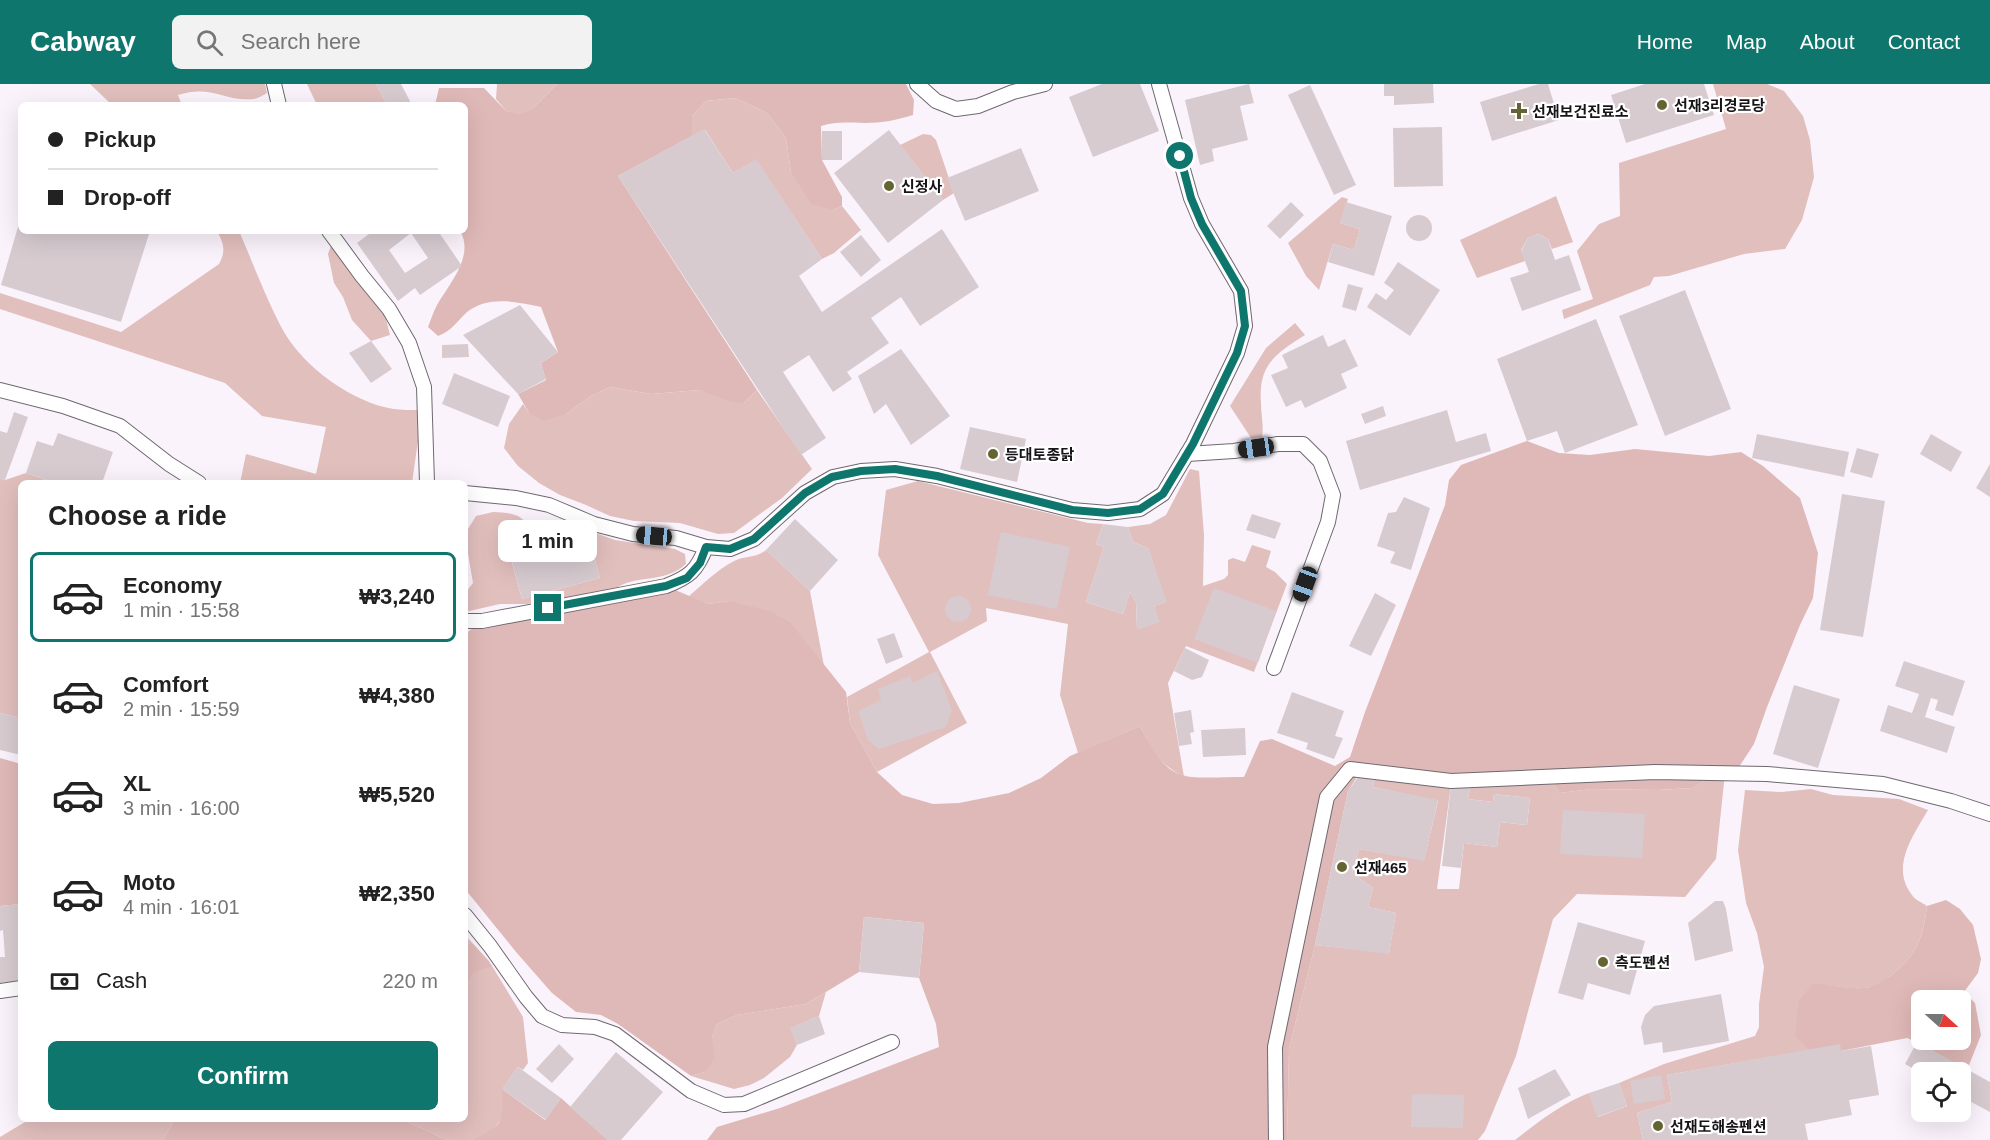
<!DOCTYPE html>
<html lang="en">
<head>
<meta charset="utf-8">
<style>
  :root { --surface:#fff; --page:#f2f2f2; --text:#222; --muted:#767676; --line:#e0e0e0; --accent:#0f766e }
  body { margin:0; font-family:Helvetica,"Noto Sans KR",sans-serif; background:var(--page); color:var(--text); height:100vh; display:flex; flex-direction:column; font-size:22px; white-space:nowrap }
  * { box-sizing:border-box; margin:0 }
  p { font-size:20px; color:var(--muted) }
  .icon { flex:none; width:33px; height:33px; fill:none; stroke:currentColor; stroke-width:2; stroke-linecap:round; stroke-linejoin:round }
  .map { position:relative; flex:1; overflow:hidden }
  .drawer { position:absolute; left:18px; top:396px; width:450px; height:642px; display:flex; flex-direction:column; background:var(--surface); border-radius:9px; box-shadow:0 6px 24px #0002 }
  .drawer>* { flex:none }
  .banner { position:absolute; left:18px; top:18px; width:450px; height:132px; border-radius:9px; box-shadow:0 6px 24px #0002; display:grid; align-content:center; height:132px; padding:0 30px; background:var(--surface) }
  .needle { width:39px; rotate:111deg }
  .buttons { position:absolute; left:1911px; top:906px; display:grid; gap:12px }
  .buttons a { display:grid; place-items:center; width:60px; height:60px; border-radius:9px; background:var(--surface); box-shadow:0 6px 24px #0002; font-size:30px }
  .end { position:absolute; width:27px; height:27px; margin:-14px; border:8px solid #0f766e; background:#fff; box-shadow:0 0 0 3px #fff }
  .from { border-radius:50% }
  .bubble { position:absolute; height:42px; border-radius:9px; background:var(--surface); box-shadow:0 6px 24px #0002; font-size:20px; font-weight:700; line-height:42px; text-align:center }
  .car { position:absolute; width:18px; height:36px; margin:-18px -9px; border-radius:8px; box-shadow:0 0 4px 2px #0007; background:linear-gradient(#222 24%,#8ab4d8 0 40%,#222 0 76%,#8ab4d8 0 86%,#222 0) }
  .banner b { display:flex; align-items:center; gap:21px; height:57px; font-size:22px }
  .banner b+b { border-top:2px solid var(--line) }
  .banner i { width:15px; height:15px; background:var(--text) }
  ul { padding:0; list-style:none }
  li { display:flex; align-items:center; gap:18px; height:90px; margin:0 12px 9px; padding:0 18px; border:3px solid transparent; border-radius:9px }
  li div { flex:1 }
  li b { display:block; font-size:22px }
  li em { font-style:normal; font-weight:700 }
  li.active { border-color:var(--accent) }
  li>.icon { width:54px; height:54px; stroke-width:1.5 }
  h2 { padding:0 30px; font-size:27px; line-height:72px }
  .pay { display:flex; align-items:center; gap:15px; height:66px; padding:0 30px; font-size:22px }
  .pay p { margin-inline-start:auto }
  .action { display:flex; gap:12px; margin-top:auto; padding:12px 30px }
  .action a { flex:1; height:69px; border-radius:9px; background:var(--accent); color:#fff; font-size:24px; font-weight:700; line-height:69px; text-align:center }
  header { display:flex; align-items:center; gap:36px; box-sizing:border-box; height:84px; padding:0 30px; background:var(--accent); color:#fff }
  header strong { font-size:28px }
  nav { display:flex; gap:33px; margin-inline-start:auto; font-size:21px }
  .search { width:420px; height:54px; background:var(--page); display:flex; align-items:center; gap:15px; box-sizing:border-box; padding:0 21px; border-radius:9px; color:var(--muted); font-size:22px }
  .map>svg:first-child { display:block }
  .green { fill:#e1bfbd; fill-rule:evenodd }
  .forest { fill:#dfb9b7; fill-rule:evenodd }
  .building { fill:#d7cbd0; fill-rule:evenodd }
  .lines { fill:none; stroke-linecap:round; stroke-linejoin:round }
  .lane-casing { stroke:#6f6870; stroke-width:16 }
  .lane { stroke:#fff; stroke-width:14 }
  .route { stroke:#0f766e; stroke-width:8 }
  .poi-dot { fill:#636431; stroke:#fff; stroke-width:2 }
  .labels { text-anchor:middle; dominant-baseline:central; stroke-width:4.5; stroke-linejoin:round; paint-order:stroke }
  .poi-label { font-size:15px; font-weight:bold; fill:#171417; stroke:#fff; text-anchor:start }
</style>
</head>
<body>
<header>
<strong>Cabway</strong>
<div class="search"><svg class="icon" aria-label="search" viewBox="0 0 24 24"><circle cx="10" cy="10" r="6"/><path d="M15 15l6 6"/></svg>Search here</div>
<nav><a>Home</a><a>Map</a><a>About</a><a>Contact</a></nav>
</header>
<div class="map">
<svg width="1990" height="1056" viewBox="0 0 1990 1056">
  <rect width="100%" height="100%" fill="#fbf3fc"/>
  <g class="green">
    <path d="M90 0H265L267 9C264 11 258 14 254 15 225 18 212 0 178 11L182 21H112Z"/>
    <polygon points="307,0 376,0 387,21 317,21"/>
    <polygon points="497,0 557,0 533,24 519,32 506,27 496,15"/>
    <polygon points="1713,0 1767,0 1784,7 1803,32 1810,56 1814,93 1802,136 1785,165 1744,170 1669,192 1654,193 1650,201 1564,235 1562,226 1593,215 1577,167 1599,140 1620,132 1619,79 1726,45"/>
    <polygon points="735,14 767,29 786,54 791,88 833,126 842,122 861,146 834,169 822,175 756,76 733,89 705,46 692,52 692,32 706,17"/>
    <polygon points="923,50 931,51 936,56 954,109 943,116 900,61"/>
    <polygon points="1556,112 1573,158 1552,165 1548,155 1538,150 1528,154 1521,166 1525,177 1477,194 1460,156"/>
    <polygon points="1342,113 1348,115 1340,139 1360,145 1354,166 1333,160 1319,206 1306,192 1288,159"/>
    <path d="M217 147H239C253 179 267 217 284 248 304 283 353 319 394 325 402 326 410 326 417 326L418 357 412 399H240L246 370 316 390 326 343 262 332 225 299 0 225V209L121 248 219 180C226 167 224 160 217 147Z"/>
    <polygon points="332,159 385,231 390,251 371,257 352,236 343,213 334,199 328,170"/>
    <path d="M1295 239 1305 251C1275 270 1258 281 1261 319 1261 331 1264 342 1262 353L1251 354 1230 322 1266 264Z"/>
    <polygon points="610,303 651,310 699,306 744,319 757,306 812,385 782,414 734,449 718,450 680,439 634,437 610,432 586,421 560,411 539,399 518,382 504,364 509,340 523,320 529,329 566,330 591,312"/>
    <path d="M1190 385 1199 387 1204 451 1203 502 1224 495 1228 491V476L1233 474 1245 478 1252 461 1271 467 1266 483 1275 488 1287 500 1254 588 1186 562 1168 599 1184 693C1157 678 1154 669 1140 642L1078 669 1060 611 1068 540 986 524 987 537 930 568 967 639 877 688 850 639 847 613 929 568 878 471 886 406 918 397 1088 439 1103 440 1096 460 1104 463 1086 518 1123 530 1130 508 1136 518 1137 545 1159 538 1154 522 1166 518 1148 464 1133 458 1128 443 1150 440 1166 431Z"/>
    <polygon points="26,389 55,399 21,399 21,634 0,629 0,394 5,396"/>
    <path d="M493 428C521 429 527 433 535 460L509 468 522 515 600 494 587 446 615 456 675 465 685 470 686 480C664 500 635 490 615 505L527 520H500L465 528V509L473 499 467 464 468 445 476 432Z"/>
    <path d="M766 466 810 507 824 582 818 574 729 517 708 520 688 513C703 500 717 486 734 477 744 472 757 474 766 466Z"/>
    <path d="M1385 689 1547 693 1560 709 1591 705 1657 706 1693 704 1715 689H1725L1716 775 1685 813 1577 810 1553 835 1516 972 1485 1047 1478 1056H1287L1289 965 1315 861 1389 869 1396 829 1368 823 1373 804 1352 789 1359 765 1424 776 1438 717 1373 703 1374 696ZM1451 701 1470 703 1468 715 1493 718 1494 710 1530 714 1527 741 1500 738 1497 763 1464 759 1459 805H1437Z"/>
    <path d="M1811 705 1833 711 1899 715 1928 726C1913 752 1890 783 1912 811 1915 816 1923 819 1927 822 1923 855 1916 873 1889 893 1882 898 1872 904 1864 904 1847 905 1830 901 1813 900L1810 966 1667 991 1672 1018 1637 1029 1643 1056H1515C1538 1038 1561 1020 1589 1009L1598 1033 1627 1022 1619 999 1664 980 1755 952 1759 943V920L1764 883 1757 849 1746 819 1738 766 1745 706 1782 708Z"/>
    <polygon points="465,851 489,877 523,933 528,979 523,986 518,983 503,1004 504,1031 493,1046 471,1056 447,1056 401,1035 465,1035"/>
    <polygon points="826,908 819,932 791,944 797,961 790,973 764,994 750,1001 734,1005 691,992 705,988 712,954 717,940 737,931 806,920"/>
    <polygon points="30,1035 175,1035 163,1056 0,1056 0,1053"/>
  </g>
  <g class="forest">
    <path d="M557 0H906L914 16 913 31C897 36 882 39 865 39 849 39 837 37 821 42L822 76 842 113V122L833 126 811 120 791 88 786 54 767 29 735 14 706 17 692 32V52L618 92 757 306 744 319 731 318 699 306 651 310 610 303 591 312 566 330 543 337 529 329 518 310 546 296 541 279 558 268 541 223C517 218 489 211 467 228 456 238 453 246 438 252L428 243C431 236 433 228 437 221 449 200 475 172 460 147H465V21H435L439 4H484L506 27 519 31 533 24Z"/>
    <path d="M1527 357 1559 369 1590 371 1635 365 1709 372 1741 368 1763 382 1800 414 1818 469 1813 514 1800 541 1767 623 1754 660 1735 689H1715L1693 704 1657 706 1591 705 1560 709 1547 693 1386 689 1374 696 1357 693 1348 707 1315 861 1289 965 1287 1056H707L717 1043 780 1024 939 963 936 940 919 894 924 839 864 833 859 888 806 920 737 931 717 940 712 954 715 974 705 988 691 992 618 940 601 931 576 928 552 909 516 868 465 805V550L482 537 666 502 708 520 729 517 769 527 790 538 846 608 850 639 877 688 902 711 933 720 959 719 1009 709 1041 694 1070 672 1140 642C1171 703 1181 693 1244 693L1260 657 1272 655 1335 682 1350 673 1365 628 1445 421 1449 396 1461 381Z"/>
    <polygon points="0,674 21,680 21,820 0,822"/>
    <path d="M1946 816 1960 825 1973 841 1981 875 1978 889 1964 908 1975 919 1981 951 1967 986 1917 958 1907 954 1841 967 1810 966 1795 952 1799 917 1813 899C1830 901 1848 905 1864 904 1872 904 1882 897 1889 893 1916 873 1923 855 1927 822ZM1922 916H1960V956H1922Z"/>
    <polygon points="473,860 492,882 474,888 465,901 465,862"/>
    <path d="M502 1005 545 1036 561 1014 608 1056H471C503 1041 504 1040 502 1005Z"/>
    <polygon points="175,1035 309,1035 309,1038 338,1035 401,1035 447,1056 163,1056"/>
  </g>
  <g class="building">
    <polygon points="376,0 401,0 412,21 387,21"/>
    <polygon points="1102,0 1140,0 1159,47 1093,73 1069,13"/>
    <polygon points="1249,0 1254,19 1240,22 1248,56 1212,65 1214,77 1200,81 1185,16"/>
    <polygon points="1384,0 1433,0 1434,19 1394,21 1394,12 1384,12"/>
    <polygon points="1539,0 1548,0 1559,36 1492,57 1480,18"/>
    <polygon points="1645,0 1704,0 1714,31 1626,59 1611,11"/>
    <polygon points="1310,1 1356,101 1334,111 1288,11"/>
    <polygon points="1442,43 1443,102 1394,103 1393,44"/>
    <polygon points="704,45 733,89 756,75 822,175 799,192 822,228 942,145 979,203 920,242 901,213 871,234 889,259 847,288 852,295 833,308 809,271 783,288 826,354 801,371 618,92"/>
    <polygon points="889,46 943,116 888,159 834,89"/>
    <rect x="822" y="47" width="20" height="29"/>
    <polygon points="1021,64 1039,107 965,137 947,94"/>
    <polygon points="1291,118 1304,131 1280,155 1267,142"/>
    <polygon points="1346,118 1392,132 1374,192 1328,178 1333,160 1354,166 1360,145 1340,139"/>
    <circle cx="1419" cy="144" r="13"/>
    <polygon points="20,136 21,147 150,147 121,238 1,201"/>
    <path d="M373 147H409L411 149 414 147H438L462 182 420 211 415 204 398 217 357 159ZM411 149 428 174 405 189 389 166Z"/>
    <polygon points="1538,150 1548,155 1555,176 1569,171 1581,206 1522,227 1510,194 1529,188 1521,167 1528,154"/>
    <polygon points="861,151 881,176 861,193 840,168"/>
    <polygon points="1398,178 1440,206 1410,252 1367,223 1376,209 1386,216 1394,206 1384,199"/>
    <polygon points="1348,200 1363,204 1356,227 1342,223"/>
    <polygon points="1685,206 1731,325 1665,352 1619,232"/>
    <polygon points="520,221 558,268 541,279 546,295 518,310 463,251"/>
    <polygon points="1596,235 1638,341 1565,369 1557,347 1527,357 1497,275"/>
    <polygon points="1323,251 1328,263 1345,255 1358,282 1341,290 1347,304 1305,324 1301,316 1286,323 1271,291 1288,284 1282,271"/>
    <polygon points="371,257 392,285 371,299 349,269"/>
    <polygon points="468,260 469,273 442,274 442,261"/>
    <polygon points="901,265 950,332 911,361 886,320 874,330 858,292"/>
    <polygon points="454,289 510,312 498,343 442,320"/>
    <polygon points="1383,322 1386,332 1365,340 1361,330"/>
    <polygon points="1447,326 1456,358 1486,349 1491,367 1360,406 1346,357"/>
    <polygon points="14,328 28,333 5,396 0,394 0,347 7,349"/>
    <polygon points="970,343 1026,355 1017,398 960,385"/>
    <polygon points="58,349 113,368 102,399 55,399 26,389 37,357 53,362"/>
    <polygon points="1757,350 1849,368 1844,393 1752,374"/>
    <polygon points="1931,350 1962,368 1951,388 1920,370"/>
    <polygon points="1857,364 1879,370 1872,394 1850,388"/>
    <polygon points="1990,380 1990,413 1976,404"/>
    <polygon points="1842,410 1885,417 1863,553 1820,546"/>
    <polygon points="1404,413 1430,424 1411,486 1390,479 1395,468 1377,462 1388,429 1396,428"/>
    <polygon points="1252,430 1281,439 1275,455 1246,446"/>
    <polygon points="795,435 838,476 810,507 766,466"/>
    <polygon points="1103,440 1128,443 1133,458 1148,464 1167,518 1154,522 1160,538 1137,546 1136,518 1130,508 1123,530 1086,518 1104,463 1096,460"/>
    <polygon points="587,446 600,494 522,515 509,467"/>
    <polygon points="1001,448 1070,463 1057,525 988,511"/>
    <polygon points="1214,504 1276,527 1258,579 1194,555"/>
    <polygon points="1375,509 1396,521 1371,572 1349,562"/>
    <circle cx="958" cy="525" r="13"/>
    <polygon points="894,549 903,573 886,580 877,555"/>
    <polygon points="1185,564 1209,576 1202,593 1192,596 1174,587"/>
    <polygon points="1904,577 1965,597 1953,632 1935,626 1938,616 1931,614 1925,633 1955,643 1947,669 1880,647 1888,621 1912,629 1919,610 1895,602"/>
    <polygon points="937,587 952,626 946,643 879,665 868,656 858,627 881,616 878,605 910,592 912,599"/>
    <polygon points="1794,601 1840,615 1818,684 1773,670"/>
    <polygon points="1292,608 1344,627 1335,652 1343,654 1334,675 1306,665 1308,659 1277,649"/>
    <polygon points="1191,626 1194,648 1190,649 1192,660 1179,662 1174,629"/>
    <polygon points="0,629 21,634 21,671 0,666"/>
    <polygon points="1245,644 1246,671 1203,673 1201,646"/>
    <polygon points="1358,693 1374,696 1373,703 1438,716 1424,777 1359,765 1352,789 1373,804 1368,823 1396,829 1389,870 1315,861 1348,707"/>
    <polygon points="1451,701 1470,703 1468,715 1493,718 1494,710 1530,714 1527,741 1500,738 1497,763 1464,759 1461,784 1442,782"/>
    <polygon points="1563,726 1645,730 1642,774 1560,770"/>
    <polygon points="1715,817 1723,817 1726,825 1733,867 1695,877 1688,839"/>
    <polygon points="21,820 21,897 0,899 0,873 5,873 3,846 0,847 0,822"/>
    <polygon points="864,833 924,839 919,894 859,888"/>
    <polygon points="1578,838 1645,857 1630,911 1588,899 1583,916 1558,909"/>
    <polygon points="1721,910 1729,957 1663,969 1662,958 1644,961 1641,943 1645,931 1654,922"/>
    <polygon points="819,932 825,950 797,961 790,944"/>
    <polygon points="1917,958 1990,998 1990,1028 1960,1012 1960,988 1922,990 1905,980"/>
    <polygon points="559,960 574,975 552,999 536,985"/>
    <polygon points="1840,960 1841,967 1871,962 1879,1011 1849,1016 1852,1031 1805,1040 1808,1056 1643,1056 1637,1029 1672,1018 1667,991"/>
    <polygon points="616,968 663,1008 621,1056 608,1056 570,1023"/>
    <polygon points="518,983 561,1014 546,1036 502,1005"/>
    <polygon points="1555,985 1571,1011 1528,1035 1518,1004"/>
    <polygon points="1661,991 1665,1015 1634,1020 1630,997"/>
    <polygon points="1619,999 1627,1022 1597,1033 1589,1009"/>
    <polygon points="1412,1010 1464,1011 1463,1044 1411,1043"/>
  </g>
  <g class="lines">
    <defs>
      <g id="lane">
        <polyline points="274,0 279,21"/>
        <polyline points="917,0 936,17 956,25 978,22 1013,8 1045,0"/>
        <polyline points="329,147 362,192 389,225 409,259 424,303 427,399"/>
        <polyline points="0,306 63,322 120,342 169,380 199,399"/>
        <polyline points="1187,370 1234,367 1278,360 1303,360 1320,377 1333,411 1328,438 1274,584"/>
        <polyline points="465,409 516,414 549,421 594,440 633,450 676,454 706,463 730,465 754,455 805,409 833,393 861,387 895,385 937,392 1072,426 1108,429 1140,425 1163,410 1193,360 1237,269 1245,242 1241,207 1202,140 1191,114 1159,0"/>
        <path d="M465 537H482L666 502C689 493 697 487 706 463"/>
        <polyline points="465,831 490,862 526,913 542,932 562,941 595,943 615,950 691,1007 724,1021 744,1020 892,958"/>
        <polyline points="0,907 21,904"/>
        <polyline points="1276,1056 1275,963 1327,713 1350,685 1451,697 1655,688 1767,690 1883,700 1951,717 1990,730"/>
      </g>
    </defs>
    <use href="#lane" class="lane-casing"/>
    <use href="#lane" class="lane"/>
  </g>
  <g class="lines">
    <polyline class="route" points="548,524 666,502 687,494 700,479 706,463 730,465 754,455 805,409 832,393 861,387 895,385 937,392 1072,426 1108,429 1140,425 1163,410 1193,360 1237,269 1245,242 1241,207 1202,140 1191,114 1180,72"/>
  </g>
  <g class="poi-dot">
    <circle cx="1662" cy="21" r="6"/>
    <path d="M1516 18h6v6h6v6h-6v6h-6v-6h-6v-6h6z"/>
    <circle cx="889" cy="102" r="6"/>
    <circle cx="993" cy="370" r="6"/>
    <circle cx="1342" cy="783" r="6"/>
    <circle cx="1603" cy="878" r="6"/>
    <circle cx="1658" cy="1042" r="6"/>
  </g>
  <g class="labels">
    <g class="poi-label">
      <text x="1674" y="21">선재3리경로당</text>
      <text x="1532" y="27">선재보건진료소</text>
      <text x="901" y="102">신정사</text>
      <text x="1005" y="370">등대토종닭</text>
      <text x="1354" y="783">선재465</text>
      <text x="1615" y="878">측도펜션</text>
      <text x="1670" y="1042">선재도해송펜션</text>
    </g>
  </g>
</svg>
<div class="buttons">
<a><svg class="needle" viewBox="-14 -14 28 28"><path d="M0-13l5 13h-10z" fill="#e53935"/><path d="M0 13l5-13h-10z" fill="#767676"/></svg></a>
<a><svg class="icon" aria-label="locate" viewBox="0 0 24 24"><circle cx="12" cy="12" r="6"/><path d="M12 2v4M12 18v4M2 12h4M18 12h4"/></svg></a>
</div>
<i class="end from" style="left:1180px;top:72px"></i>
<i class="end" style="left:548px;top:524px"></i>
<div class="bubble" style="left:498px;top:436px;width:99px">1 min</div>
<i class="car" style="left:1256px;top:364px;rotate:262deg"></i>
<i class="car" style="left:654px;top:452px;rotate:275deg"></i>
<i class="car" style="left:1305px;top:500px;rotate:200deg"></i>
<div class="banner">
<b><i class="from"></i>Pickup</b>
<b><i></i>Drop-off</b>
</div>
<section class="drawer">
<h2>Choose a ride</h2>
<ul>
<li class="active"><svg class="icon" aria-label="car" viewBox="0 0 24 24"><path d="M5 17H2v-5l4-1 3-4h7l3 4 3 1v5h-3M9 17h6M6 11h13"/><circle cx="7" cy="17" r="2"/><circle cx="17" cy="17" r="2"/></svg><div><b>Economy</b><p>1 min · 15:58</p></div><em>₩3,240</em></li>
<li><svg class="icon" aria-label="car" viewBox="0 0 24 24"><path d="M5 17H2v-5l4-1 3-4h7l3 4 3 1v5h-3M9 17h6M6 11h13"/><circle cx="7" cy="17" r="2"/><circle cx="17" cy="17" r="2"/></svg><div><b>Comfort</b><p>2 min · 15:59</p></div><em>₩4,380</em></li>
<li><svg class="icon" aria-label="car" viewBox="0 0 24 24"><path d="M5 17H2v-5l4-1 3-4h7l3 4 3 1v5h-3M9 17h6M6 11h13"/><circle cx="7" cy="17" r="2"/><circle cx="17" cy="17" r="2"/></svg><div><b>XL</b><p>3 min · 16:00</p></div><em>₩5,520</em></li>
<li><svg class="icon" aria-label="car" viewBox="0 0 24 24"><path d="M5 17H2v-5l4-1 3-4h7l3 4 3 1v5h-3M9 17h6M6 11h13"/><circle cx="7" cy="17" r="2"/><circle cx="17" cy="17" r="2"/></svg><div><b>Moto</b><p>4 min · 16:01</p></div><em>₩2,350</em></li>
</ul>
<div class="pay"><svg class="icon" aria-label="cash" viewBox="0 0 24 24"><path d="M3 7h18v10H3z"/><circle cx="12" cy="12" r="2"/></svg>Cash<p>220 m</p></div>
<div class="action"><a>Confirm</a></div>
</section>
</div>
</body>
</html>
